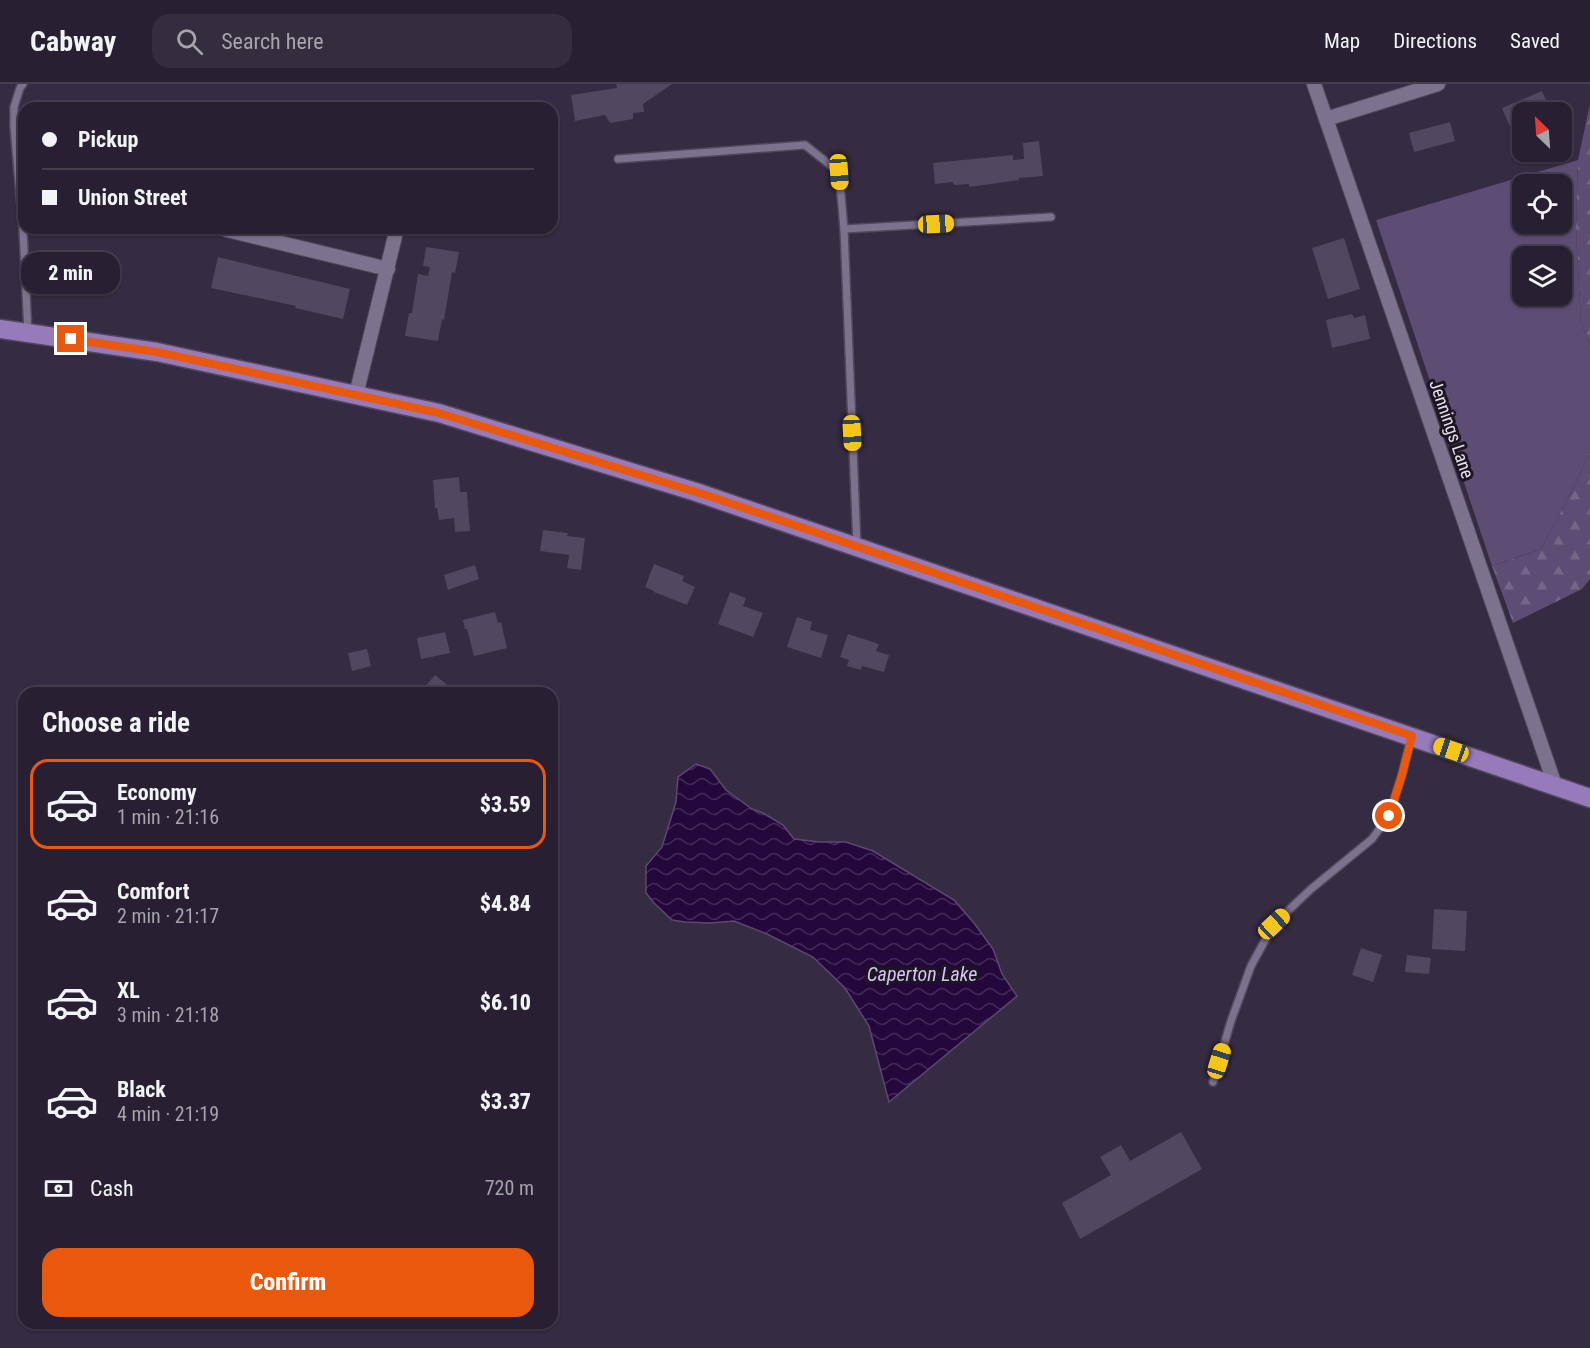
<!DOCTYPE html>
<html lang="en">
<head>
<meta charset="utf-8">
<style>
  :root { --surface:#282032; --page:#342d3e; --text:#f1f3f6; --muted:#a5a3ac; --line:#443e4d; --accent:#ea580c }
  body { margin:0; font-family:"Roboto Condensed",sans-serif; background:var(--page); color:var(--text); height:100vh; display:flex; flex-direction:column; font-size:22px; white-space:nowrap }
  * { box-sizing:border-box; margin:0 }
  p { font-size:20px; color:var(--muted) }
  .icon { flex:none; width:33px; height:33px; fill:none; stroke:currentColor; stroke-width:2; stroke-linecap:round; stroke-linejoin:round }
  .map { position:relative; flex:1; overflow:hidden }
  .details { position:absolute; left:18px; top:603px; width:540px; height:642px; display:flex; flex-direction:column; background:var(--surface); border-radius:18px; box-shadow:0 2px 4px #0004,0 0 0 2px var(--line) }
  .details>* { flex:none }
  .banner { position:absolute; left:18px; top:18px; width:540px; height:132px; border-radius:18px; box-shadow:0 2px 4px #0004,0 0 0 2px var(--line); display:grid; align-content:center; height:132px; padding:0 24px; background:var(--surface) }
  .needle { width:39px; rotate:335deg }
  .tools { position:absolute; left:1512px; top:18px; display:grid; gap:12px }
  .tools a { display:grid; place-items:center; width:60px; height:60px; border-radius:12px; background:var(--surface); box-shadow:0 2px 4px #0004,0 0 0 2px var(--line); font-size:30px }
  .end { position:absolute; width:27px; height:27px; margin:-14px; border:8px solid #ea580c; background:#fff; box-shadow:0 0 0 3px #fff }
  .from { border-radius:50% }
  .bubble { position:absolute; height:42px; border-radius:18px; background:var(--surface); box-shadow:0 2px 4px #0004,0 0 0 2px var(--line); font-size:20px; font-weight:800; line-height:42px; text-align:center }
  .car { position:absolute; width:18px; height:36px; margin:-18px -9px; border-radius:8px; box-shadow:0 0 4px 2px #0007; background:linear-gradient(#f5c518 24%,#345 0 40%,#f5c518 0 76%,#345 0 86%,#f5c518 0) }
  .banner b { display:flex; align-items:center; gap:21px; height:57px; font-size:22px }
  .banner b+b { border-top:2px solid var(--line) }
  .banner i { width:15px; height:15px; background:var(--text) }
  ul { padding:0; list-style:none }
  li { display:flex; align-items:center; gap:18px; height:90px; margin:0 12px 9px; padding:0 12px; border:3px solid transparent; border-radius:18px }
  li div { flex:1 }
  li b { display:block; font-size:22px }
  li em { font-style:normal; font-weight:800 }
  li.selected { border-color:var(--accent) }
  li>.icon { width:54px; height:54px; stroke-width:1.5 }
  h2 { padding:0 24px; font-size:27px; line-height:72px }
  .pay { display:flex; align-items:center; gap:15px; height:66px; padding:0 24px; font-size:22px }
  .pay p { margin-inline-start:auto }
  .cta { display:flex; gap:12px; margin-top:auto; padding:12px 24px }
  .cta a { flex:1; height:69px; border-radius:18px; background:var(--accent); color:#fff; font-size:24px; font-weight:800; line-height:69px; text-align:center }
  header { display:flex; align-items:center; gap:36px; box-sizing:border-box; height:84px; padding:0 30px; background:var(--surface); border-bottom:2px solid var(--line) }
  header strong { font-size:28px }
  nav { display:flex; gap:33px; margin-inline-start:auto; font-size:21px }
  .search { width:420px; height:54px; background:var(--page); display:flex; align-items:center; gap:15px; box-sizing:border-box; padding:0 21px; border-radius:18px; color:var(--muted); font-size:22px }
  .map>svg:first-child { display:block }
  .green { fill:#5d4c73; fill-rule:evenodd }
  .forest { fill:url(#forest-firs) }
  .water { fill:url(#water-waves); stroke:#5e4871; stroke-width:1.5 }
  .building { fill:#524760 }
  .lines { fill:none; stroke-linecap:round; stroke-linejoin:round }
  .lane-casing { stroke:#51485c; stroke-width:10 }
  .street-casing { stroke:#51485c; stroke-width:16 }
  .primary-casing { stroke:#51485c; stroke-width:21 }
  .lane { stroke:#7d728d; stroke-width:7 }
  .street { stroke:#7d728d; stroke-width:14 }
  .primary { stroke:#967ab9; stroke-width:18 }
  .route { stroke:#ea580c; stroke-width:8 }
  .labels { text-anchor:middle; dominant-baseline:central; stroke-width:6; stroke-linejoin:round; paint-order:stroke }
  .street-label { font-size:18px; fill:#e6e0ef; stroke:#1b1621 }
  .water-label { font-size:20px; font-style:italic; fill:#d9c2f6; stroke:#1b1621 }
</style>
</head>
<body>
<header>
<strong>Cabway</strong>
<div class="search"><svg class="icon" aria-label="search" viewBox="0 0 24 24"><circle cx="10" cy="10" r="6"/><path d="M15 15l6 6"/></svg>Search here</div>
<nav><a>Map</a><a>Directions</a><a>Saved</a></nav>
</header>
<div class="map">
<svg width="1590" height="1264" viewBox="0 0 1590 1264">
  <defs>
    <pattern id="forest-firs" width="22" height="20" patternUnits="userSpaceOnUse" patternTransform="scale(1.5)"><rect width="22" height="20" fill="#5d4c73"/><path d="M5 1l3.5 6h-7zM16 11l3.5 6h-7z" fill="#746687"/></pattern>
    <pattern id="water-waves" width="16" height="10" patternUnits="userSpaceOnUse" patternTransform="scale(1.5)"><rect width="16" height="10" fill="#24073b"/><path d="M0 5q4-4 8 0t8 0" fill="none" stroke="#442b58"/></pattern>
  </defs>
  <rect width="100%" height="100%" fill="#352b42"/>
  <path class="green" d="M1578 76 1576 147 1581 238 1590 261V368L1577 397 1541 465 1492 482 1376 136ZM1522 100H1562V140H1522ZM1522 172H1562V212H1522Z"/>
  <g class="forest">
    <polygon points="1590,20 1590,261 1581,238 1576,146 1578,76"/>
    <polygon points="1590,368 1590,495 1582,505 1513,539 1492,482 1541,465 1577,397"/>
  </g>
  <polygon class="water" points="696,680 710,685 726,706 752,725 763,729 783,741 794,755 819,758 846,758 873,767 954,816 974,839 993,865 1002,890 1017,912 889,1018 869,942 845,904 813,873 767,850 734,837 710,839 685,838 672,836 654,819 646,809 646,782 662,763 676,718 678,693"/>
  <g class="building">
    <polygon points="616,0 672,0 643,20 644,28 633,29 633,35 610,39 605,31 575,37 571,11 617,4"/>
    <polygon points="1542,7 1551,28 1522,28 1522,40 1511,45 1502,24"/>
    <polygon points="1450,38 1455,57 1414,68 1409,49"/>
    <polygon points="1039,57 1043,92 1019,94 1019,96 969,103 969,100 954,101 953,98 935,100 933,79 1013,71 1013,76 1024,75 1023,59"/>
    <polygon points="1344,154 1360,205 1328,215 1312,164"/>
    <polygon points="426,163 459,168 455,189 452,188 444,236 442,235 438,257 405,252 409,229 412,229 418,190 428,192 430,183 423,182"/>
    <polygon points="218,173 350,205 343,235 295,224 296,222 211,204"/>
    <polygon points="1352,230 1354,234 1365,231 1370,255 1332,264 1326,236"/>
    <polygon points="459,393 460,408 467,408 470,447 455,448 454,434 439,436 437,424 435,424 433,396"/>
    <polygon points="543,446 568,449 567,452 585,454 581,486 567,484 569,471 540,467"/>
    <polygon points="654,480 684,492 682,497 695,503 687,521 654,508 654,507 645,503"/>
    <polygon points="475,481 479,495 448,506 444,491"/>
    <polygon points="730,508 746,514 743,522 763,529 753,553 718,540"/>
    <polygon points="495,528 498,539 501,538 507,564 474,572 467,545 465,545 463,536"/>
    <polygon points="797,533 812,538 810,546 828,551 821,574 787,563"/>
    <polygon points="445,548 450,569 421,575 417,554"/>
    <polygon points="848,550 879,560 876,567 889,571 884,588 862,582 861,586 847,582 849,576 840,573"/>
    <polygon points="367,565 371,582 352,587 348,569"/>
    <polygon points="435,591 457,609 420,609"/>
    <polygon points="1434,825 1467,827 1465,867 1432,865"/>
    <polygon points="1361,864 1382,871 1373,898 1352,891"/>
    <polygon points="1407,871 1431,874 1429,890 1405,888"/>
    <polygon points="1181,1048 1202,1085 1080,1155 1062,1119 1111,1091 1100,1073 1121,1061 1130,1077"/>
  </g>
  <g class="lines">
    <defs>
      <g id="lane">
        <polyline points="23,0 20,4 14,23 14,43 23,145 28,249"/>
        <polyline points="618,75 805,61 839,88 844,145 857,462"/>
        <polyline points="844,145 1051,133"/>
        <polyline points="1213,998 1231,937 1251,882 1274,840 1311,805 1372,755 1389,732 1402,691 1411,655"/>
      </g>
      <g id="street">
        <polyline points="1314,0 1555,701"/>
        <polyline points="1326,35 1438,0"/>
        <polyline points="227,146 388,185"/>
        <polyline points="356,311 397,144"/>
      </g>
      <polyline id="primary" points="0,245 157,268 439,329 696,408 1590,714"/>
    </defs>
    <use href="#lane" class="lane-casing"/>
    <use href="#street" class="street-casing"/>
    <use href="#primary" class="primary-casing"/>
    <use href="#lane" class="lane"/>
    <use href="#street" class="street"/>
    <use href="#primary" class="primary"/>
  </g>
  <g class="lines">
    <polyline class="route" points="71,255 157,268 439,329 709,412 1412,652 1402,691 1389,732"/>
  </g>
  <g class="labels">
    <g class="street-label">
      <text transform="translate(1452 345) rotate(71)">Jennings Lane</text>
    </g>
    <g class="water-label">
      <text x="922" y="890">Caperton Lake</text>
    </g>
  </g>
</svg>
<div class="tools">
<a><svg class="needle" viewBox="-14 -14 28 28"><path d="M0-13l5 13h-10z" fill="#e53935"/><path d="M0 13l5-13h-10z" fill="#a5a3ac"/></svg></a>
<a><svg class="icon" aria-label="locate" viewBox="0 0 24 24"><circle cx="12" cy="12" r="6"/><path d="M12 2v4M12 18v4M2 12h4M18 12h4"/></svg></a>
<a><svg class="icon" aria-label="layers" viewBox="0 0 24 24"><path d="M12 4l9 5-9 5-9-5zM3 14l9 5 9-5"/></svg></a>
</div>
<i class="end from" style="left:1389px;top:732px"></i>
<i class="end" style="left:71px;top:255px"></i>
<div class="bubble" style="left:21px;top:168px;width:99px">2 min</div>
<i class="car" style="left:839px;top:88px;rotate:176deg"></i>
<i class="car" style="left:936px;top:140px;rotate:87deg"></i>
<i class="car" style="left:852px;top:349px;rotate:177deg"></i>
<i class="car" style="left:1451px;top:666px;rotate:289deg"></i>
<i class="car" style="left:1274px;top:840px;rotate:47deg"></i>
<i class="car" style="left:1219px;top:977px;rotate:17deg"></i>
<div class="banner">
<b><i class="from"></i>Pickup</b>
<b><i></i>Union Street</b>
</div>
<section class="details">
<h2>Choose a ride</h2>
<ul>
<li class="selected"><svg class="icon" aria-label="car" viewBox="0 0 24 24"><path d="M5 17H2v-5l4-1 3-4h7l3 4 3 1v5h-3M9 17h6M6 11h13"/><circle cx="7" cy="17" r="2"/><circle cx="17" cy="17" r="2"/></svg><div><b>Economy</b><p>1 min · 21:16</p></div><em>$3.59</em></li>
<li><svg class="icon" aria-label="car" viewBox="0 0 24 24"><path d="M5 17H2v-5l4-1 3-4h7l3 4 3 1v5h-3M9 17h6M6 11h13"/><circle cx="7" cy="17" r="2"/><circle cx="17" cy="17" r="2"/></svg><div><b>Comfort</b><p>2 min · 21:17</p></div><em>$4.84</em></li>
<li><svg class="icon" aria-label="car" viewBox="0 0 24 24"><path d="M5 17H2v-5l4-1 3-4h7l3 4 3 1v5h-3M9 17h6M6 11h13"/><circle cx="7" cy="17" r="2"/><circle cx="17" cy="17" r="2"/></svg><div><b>XL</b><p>3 min · 21:18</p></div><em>$6.10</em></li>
<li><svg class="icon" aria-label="car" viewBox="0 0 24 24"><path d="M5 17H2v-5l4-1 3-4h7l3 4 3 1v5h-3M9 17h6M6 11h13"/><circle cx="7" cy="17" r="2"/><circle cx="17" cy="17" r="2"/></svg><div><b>Black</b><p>4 min · 21:19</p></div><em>$3.37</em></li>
</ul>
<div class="pay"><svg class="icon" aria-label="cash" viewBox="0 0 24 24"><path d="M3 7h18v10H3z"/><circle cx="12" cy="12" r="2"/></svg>Cash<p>720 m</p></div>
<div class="cta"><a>Confirm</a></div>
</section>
</div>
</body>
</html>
